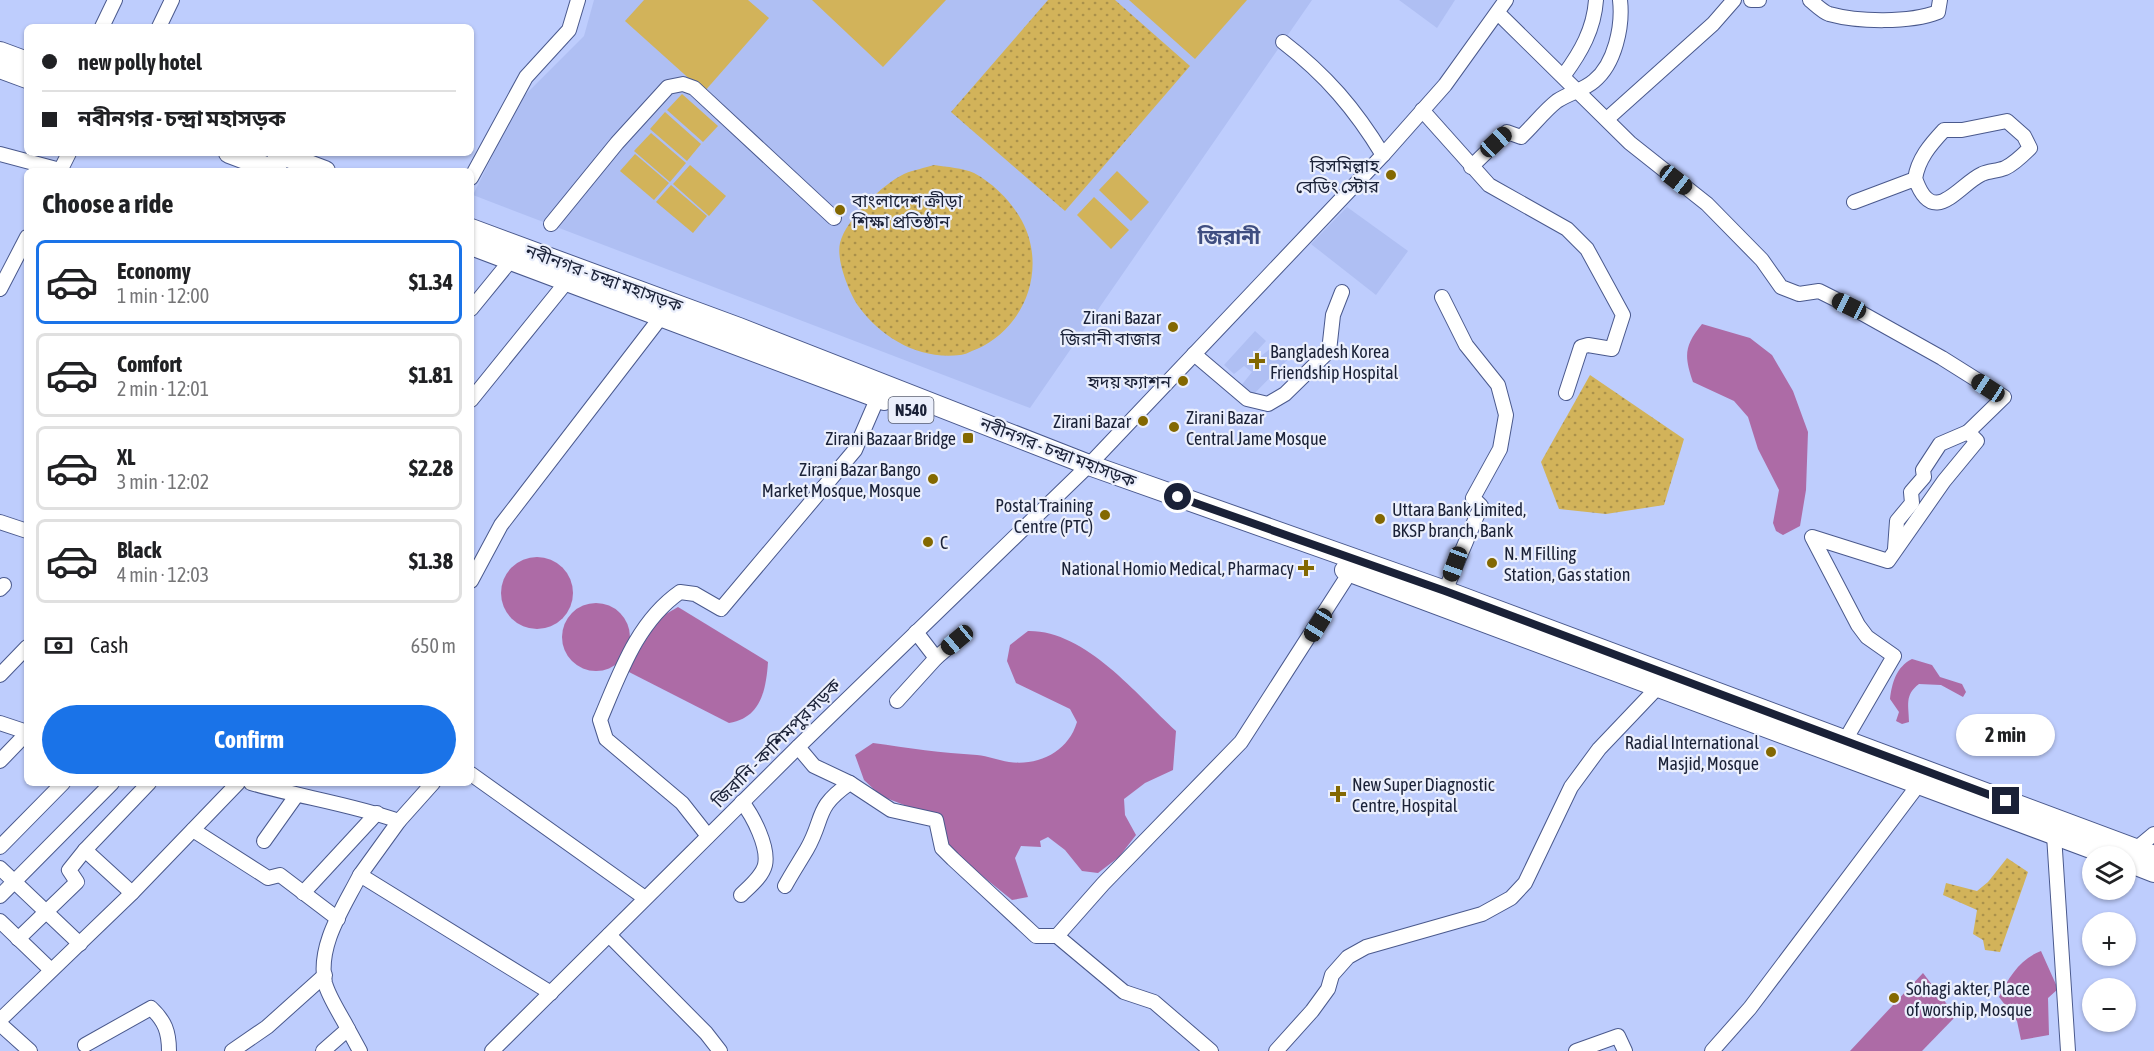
<!DOCTYPE html>
<html lang="en">
<head>
<meta charset="utf-8">
<style>
  :root { --surface:#fff; --page:#f2f2f2; --text:#202124; --muted:#757577; --line:#e0e0e0; --accent:#1a73e8 }
  body { margin:0; font-family:"Asap Condensed","Noto Sans Bengali",sans-serif; background:var(--page); color:var(--text); height:100vh; display:flex; flex-direction:column; font-size:22px; white-space:nowrap }
  * { box-sizing:border-box; margin:0 }
  p { font-size:20px; color:var(--muted) }
  .icon { flex:none; width:33px; height:33px; fill:none; stroke:currentColor; stroke-width:2; stroke-linecap:round; stroke-linejoin:round }
  .map { position:relative; flex:1; overflow:hidden }
  .panel { position:absolute; left:24px; top:168px; width:450px; height:618px; display:flex; flex-direction:column; background:var(--surface); border-radius:9px; box-shadow:0 2px 4px #0004 }
  .panel>* { flex:none }
  .banner { position:absolute; left:24px; top:24px; width:450px; height:132px; border-radius:9px; box-shadow:0 2px 4px #0004; display:grid; align-content:center; height:132px; padding:0 18px; background:var(--surface) }
  .tools { position:absolute; left:2082px; top:846px; display:grid; gap:12px }
  .tools a { display:grid; place-items:center; width:54px; height:54px; border-radius:50%; background:var(--surface); box-shadow:0 2px 4px #0004; font-size:30px }
  .end { position:absolute; width:27px; height:27px; margin:-14px; border:8px solid #1a2137; background:#fff; box-shadow:0 0 0 3px #fff }
  .from { border-radius:50% }
  .bubble { position:absolute; height:42px; border-radius:21px; background:var(--surface); box-shadow:0 2px 4px #0004; font-size:20px; font-weight:700; line-height:42px; text-align:center }
  .car { position:absolute; width:18px; height:36px; margin:-18px -9px; border-radius:8px; box-shadow:0 0 4px 2px #0007; background:linear-gradient(#222 24%,#8ab4d8 0 40%,#222 0 76%,#8ab4d8 0 86%,#222 0) }
  .banner b { display:flex; align-items:center; gap:21px; height:57px; font-size:22px }
  .banner b+b { border-top:2px solid var(--line) }
  .banner i { width:15px; height:15px; background:var(--text) }
  ul { padding:0; list-style:none }
  li { display:flex; align-items:center; gap:18px; height:84px; margin:0 12px 9px; padding:0 6px; border:3px solid var(--line); border-radius:9px }
  li div { flex:1 }
  li b { display:block; font-size:22px }
  li em { font-style:normal; font-weight:700 }
  li.active { border-color:var(--accent) }
  li>.icon { width:54px; height:54px; stroke-width:1.5 }
  h2 { padding:0 18px; font-size:27px; line-height:72px }
  .pay { display:flex; align-items:center; gap:15px; height:66px; padding:0 18px; font-size:22px }
  .pay p { margin-inline-start:auto }
  .button { display:flex; gap:12px; margin-top:auto; padding:12px 18px }
  .button a { flex:1; height:69px; border-radius:36px; background:var(--accent); color:#fff; font-size:24px; font-weight:700; line-height:69px; text-align:center }
  .map>svg:first-child { display:block }
  .built { fill:#afbff3 }
  .grass { fill:url(#grass-dots) }
  .garden { fill:#d2b35a }
  .water { fill:#ad6ba6 }
  .lines { fill:none; stroke-linecap:round; stroke-linejoin:round }
  .minor-casing { stroke:#4a598d; stroke-width:16 }
  .highway-casing { stroke:#4a598d; stroke-width:22 }
  .minor { stroke:#fff; stroke-width:14 }
  .highway { stroke:#fff; stroke-width:20 }
  .route { stroke:#1a2137; stroke-width:8 }
  .poi-dot { fill:#836801; stroke:#ebeffc; stroke-width:2 }
  .labels { text-anchor:middle; dominant-baseline:central; stroke-width:4.5; stroke-linejoin:round; paint-order:stroke }
  .shield { fill:#ebeffc; stroke:#595f72; stroke-width:1.5 }
  .shield-label { font-size:16px; font-weight:bold; fill:#1a2137 }
  .poi-label { font-size:18px; fill:#1a2137; stroke:#ebeffc; text-anchor:end }
  .street-label { font-size:18px; fill:#1a2137; stroke:#ebeffc }
  .quarter-label { font-size:21px; font-weight:bold; fill:#3f4e81; stroke:#ebeffc }
</style>
</head>
<body>
<div class="map">
<svg width="2154" height="1051" viewBox="0 0 2154 1051">
  <defs>
    <pattern id="grass-dots" width="8" height="8" patternUnits="userSpaceOnUse" patternTransform="scale(1.5)"><rect width="8" height="8" fill="#d2b35a"/><path d="M2 2h.1M6 6h.1" fill="none" stroke="#aa914b" stroke-width="1.8" stroke-linecap="round"/></pattern>
  </defs>
  <rect width="100%" height="100%" fill="#becdfd"/>
  <g class="built">
    <polygon points="594,0 1312,0 1030,408 473,195 520,100 584,36"/>
    <polygon points="1399,0 1455,0 1437,28"/>
    <polygon points="1347,207 1408,251 1376,295 1311,244"/>
    <polygon points="1255,331 1266,341 1255,353 1260,357 1276,344 1290,357 1251,397 1240,387 1252,372 1244,366 1234,374 1224,365"/>
  </g>
  <g class="grass">
    <polygon points="1048,0 1115,0 1190,66 1065,211 951,112"/>
    <path d="M934 165C947 167 963 168 974 173 994 184 1011 201 1022 221 1047 268 1026 327 977 349 971 351 965 355 960 355 919 360 882 338 859 307 849 293 836 260 840 243 846 219 883 184 904 174 913 170 925 168 934 165Z"/>
    <polygon points="1590,375 1684,439 1664,505 1606,514 1559,509 1541,462"/>
    <polygon points="2007,858 2028,872 2000,952 1985,950 1983,940 1973,934 1977,910 1943,895 1946,883 1977,891 1988,882"/>
  </g>
  <g class="garden">
    <polygon points="644,0 748,0 769,18 704,92 625,21"/>
    <polygon points="812,0 946,0 883,67"/>
    <polygon points="1129,0 1247,0 1195,59"/>
    <polygon points="682,94 718,126 703,142 667,110"/>
    <polygon points="665,112 701,144 687,161 650,129"/>
    <polygon points="651,133 686,163 670,182 634,151"/>
    <polygon points="635,154 669,183 654,200 620,171"/>
    <polygon points="690,165 726,196 709,216 673,184"/>
    <polygon points="1117,171 1149,202 1131,221 1099,190"/>
    <polygon points="671,185 707,216 693,233 656,202"/>
    <polygon points="1094,197 1129,230 1111,249 1077,215"/>
  </g>
  <g class="water">
    <path d="M1702 324 1750 338 1772 355 1793 391 1808 432 1806 490 1800 526 1783 535 1776 531 1773 523 1779 490 1758 449 1748 417 1734 401 1693 382C1684 356 1684 346 1702 324Z"/>
    <circle cx="537" cy="593" r="36"/>
    <circle cx="596" cy="637" r="34"/>
    <path d="M678 607 768 662C766 690 761 718 729 723L627 671 659 618Z"/>
    <path d="M1028 631C1085 630 1136 694 1176 731L1173 770 1145 783 1124 799 1125 815 1136 835 1119 857 1098 873 1082 871 1065 850 1048 837 1040 841 1041 847 1021 846 1015 858 1028 897 1012 900 949 849 940 819 881 796 864 780 855 755 873 743C908 748 942 753 977 755 988 756 998 760 1009 762 1039 766 1068 752 1077 722L1070 709 1016 683 1007 661 1010 645Z"/>
    <path d="M1912 659 1932 665 1940 677 1962 684 1966 692 1963 697 1941 685 1919 684C1904 695 1909 706 1909 722L1902 724 1896 721 1899 712 1890 699C1892 683 1896 667 1912 659Z"/>
    <path d="M2041 951 2058 989 2048 998 2049 1035 2021 1040 2017 1021 1999 997C2009 977 2020 959 2041 951Z"/>
    <polygon points="1923,973 1956,1016 1922,1051 1850,1051"/>
  </g>
  <g class="lines">
    <defs>
      <g id="minor">
        <polyline points="1751,0 1759,0"/>
        <path d="M1810 0C1816 5 1823 12 1829 14 1858 22 1910 23 1938 12L1940 0"/>
        <polyline points="1498,13 1630,143 1707,204 1762,260 1781,287 1799,294 1819,291 1849,306 1942,358 2004,397 1968,432 1977,441 1944,481 1888,561 1812,537 1858,625 1867,637 1894,656 1844,742"/>
        <polyline points="102,27 115,0"/>
        <polyline points="159,27 172,0"/>
        <path d="M1283 42C1326 75 1355 109 1383 155"/>
        <path d="M1564 75C1581 52 1594 29 1596 0"/>
        <polyline points="1422,110 1489,185 1567,229 1587,249 1623,315 1612,349 1588,345 1581,347 1566,393"/>
        <polyline points="1607,119 1713,24 1734,0"/>
        <polyline points="0,154 60,170"/>
        <path d="M1471 167 1507 132 1521 137C1533 126 1544 111 1557 101 1569 93 1584 90 1594 81 1615 64 1623 26 1620 0"/>
        <polyline points="60,171 69,153"/>
        <polyline points="471,178 526,77 569,30 578,0"/>
        <path d="M1854 202 1915 179C1918 159 1930 145 1944 130H1962L2007 121 2024 136 2030 148C2023 155 2014 164 2005 168 1997 171 1989 171 1982 174 1958 185 1933 230 1915 178"/>
        <polyline points="551,224 617,143 668,87 683,84 694,88 834,218"/>
        <polyline points="0,289 27,237"/>
        <polyline points="1442,297 1466,345 1498,385 1506,415 1500,449 1473,498 1481,506 1445,591"/>
        <polyline points="471,309 511,260"/>
        <polyline points="1194,354 1247,399 1268,404 1285,394 1329,351 1333,315 1342,292"/>
        <polyline points="471,400 568,280"/>
        <polyline points="0,522 27,531"/>
        <polyline points="1895,549 1897,521 1912,503 1911,492 1924,477 1923,470 1940,444 1968,432"/>
        <polyline points="471,581 501,525 661,317"/>
        <polyline points="0,589 4,585"/>
        <polyline points="936,658 957,640"/>
        <polyline points="0,675 27,647"/>
        <polyline points="897,701 936,658 916,632"/>
        <polyline points="0,723 27,732"/>
        <polyline points="798,747 814,766 850,783"/>
        <polyline points="0,761 27,733"/>
        <polyline points="471,774 645,898"/>
        <path d="M251 783C300 797 350 804 399 821L360 875 551 993"/>
        <polyline points="399,821 433,783"/>
        <polyline points="193,830 268,878 280,875 338,919"/>
        <polyline points="2054,835 2068,1051"/>
        <path d="M708 836 682 803 606 739 600 720C620 673 637 622 680 592L695 594 721 609 855 450 878 397"/>
        <polyline points="264,841 296,796"/>
        <polyline points="0,847 63,783"/>
        <polyline points="2136,849 2154,834"/>
        <polyline points="0,868 80,944"/>
        <path d="M785 886C792 873 800 861 807 849 825 817 814 808 850 783L891 810 936 820 942 848 953 859 1036 936H1057L1103 884 1241 742 1354 566"/>
        <polyline points="132,893 238,783"/>
        <polyline points="303,893 377,813"/>
        <path d="M741 895C749 887 762 877 765 865 769 847 753 816 742 802"/>
        <polyline points="0,896 112,783"/>
        <polyline points="0,921 51,970"/>
        <polyline points="609,935 706,1033 720,1051"/>
        <polyline points="1057,936 1124,992 1154,1002 1211,1051"/>
        <polyline points="18,939 77,882 69,870 85,850"/>
        <polyline points="0,1020 132,893 85,850 149,783"/>
        <polyline points="0,1024 30,1051"/>
        <polyline points="348,1029 360,1051"/>
        <path d="M85 1045 151 1008C165 1021 169 1032 169 1051"/>
        <polyline points="232,1051 267,1027 325,975"/>
        <path d="M323 1051 348 1029C341 1015 329 998 325 983 317 945 344 907 360 875"/>
        <polyline points="492,1051 798,747 1089,465 1383,155 1445,85 1506,0"/>
        <polyline points="1276,1051 1312,1011 1328,989 1332,975 1348,957 1366,947 1482,914 1511,898 1525,883 1571,787 1599,749 1658,687"/>
        <polyline points="1576,1051 1618,1036 1625,1051"/>
        <polyline points="1712,1051 1750,1008 1919,784"/>
      </g>
      <g id="highway">
        <polyline points="0,52 27,62"/>
        <polyline points="0,68 27,78"/>
        <polyline points="229,153 277,171"/>
        <polyline points="277,153 325,171"/>
        <polyline points="471,229 739,328 1089,465 1445,591 2154,856"/>
        <polyline points="471,245 884,400"/>
        <polyline points="1345,570 2112,856"/>
        <polyline points="2126,861 2154,872"/>
      </g>
    </defs>
    <use href="#minor" class="minor-casing"/>
    <use href="#highway" class="highway-casing"/>
    <use href="#minor" class="minor"/>
    <use href="#highway" class="highway"/>
  </g>
  <g class="lines">
    <polyline class="route" points="1178,497 1445,591 2006,801"/>
  </g>
  <g class="poi-dot">
    <circle cx="1391" cy="175" r="6"/>
    <circle cx="840" cy="210" r="6"/>
    <circle cx="1173" cy="327" r="6"/>
    <path d="M1254 352h6v6h6v6h-6v6h-6v-6h-6v-6h6z"/>
    <circle cx="1183" cy="381" r="6"/>
    <circle cx="1143" cy="421" r="6"/>
    <circle cx="1174" cy="427" r="6"/>
    <rect x="962" y="432" width="12" height="12" rx="3"/>
    <circle cx="933" cy="479" r="6"/>
    <circle cx="1105" cy="515" r="6"/>
    <circle cx="1380" cy="519" r="6"/>
    <circle cx="928" cy="542" r="6"/>
    <circle cx="1492" cy="563" r="6"/>
    <path d="M1303 559h6v6h6v6h-6v6h-6v-6h-6v-6h6z"/>
    <circle cx="1771" cy="752" r="6"/>
    <path d="M1335 785h6v6h6v6h-6v6h-6v-6h-6v-6h6z"/>
    <circle cx="1894" cy="998" r="6"/>
  </g>
  <g class="labels">
    <rect class="shield" x="888.5" y="397" width="45" height="26" rx="4.5"/>
    <g class="shield-label">
      <text x="911" y="410">N540</text>
    </g>
    <g class="poi-label">
      <text x="1379" y="165">বিসমিল্লাহ<tspan x="1379" dy="21">বেডিং স্টোর</tspan></text>
      <text x="852" y="200" text-anchor="start">বাংলাদেশ ক্রীড়া<tspan x="852" dy="21">শিক্ষা প্রতিষ্ঠান</tspan></text>
      <text x="1161" y="317">Zirani Bazar<tspan x="1161" dy="21">জিরানী বাজার</tspan></text>
      <text x="1270" y="351" text-anchor="start">Bangladesh Korea<tspan x="1270" dy="21">Friendship Hospital</tspan></text>
      <text x="1171" y="381">হৃদয় ফ্যাশন</text>
      <text x="1186" y="417" text-anchor="start">Zirani Bazar<tspan x="1186" dy="21">Central Jame Mosque</tspan></text>
      <text x="1131" y="421">Zirani Bazar</text>
      <text x="956" y="438">Zirani Bazaar Bridge</text>
      <text x="921" y="469">Zirani Bazar Bango<tspan x="921" dy="21">Market Mosque, Mosque</tspan></text>
      <text x="1093" y="505">Postal Training<tspan x="1093" dy="21">Centre (PTC)</tspan></text>
      <text x="1392" y="509" text-anchor="start">Uttara Bank Limited,<tspan x="1392" dy="21">BKSP branch, Bank</tspan></text>
      <text x="940" y="542" text-anchor="start">C</text>
      <text x="1504" y="553" text-anchor="start">N. M Filling<tspan x="1504" dy="21">Station, Gas station</tspan></text>
      <text x="1294" y="568">National Homio Medical, Pharmacy</text>
      <text x="1759" y="742">Radial International<tspan x="1759" dy="21">Masjid, Mosque</tspan></text>
      <text x="1352" y="784" text-anchor="start">New Super Diagnostic<tspan x="1352" dy="21">Centre, Hospital</tspan></text>
      <text x="1906" y="988" text-anchor="start">Sohagi akter, Place<tspan x="1906" dy="21">of worship, Mosque</tspan></text>
    </g>
    <g class="street-label">
      <text transform="translate(604 278) rotate(20)">নবীনগর - চন্দ্রা মহাসড়ক</text>
      <text transform="translate(1058 452) rotate(21)">নবীনগর - চন্দ্রা মহাসড়ক</text>
      <text transform="translate(776 743) rotate(-45)">জিরানি - কাশিমপুর সড়ক</text>
    </g>
    <g class="quarter-label">
      <text x="1229" y="236">জিরানী</text>
    </g>
  </g>
</svg>
<div class="tools">
<a><svg class="icon" aria-label="layers" viewBox="0 0 24 24"><path d="M12 4l9 5-9 5-9-5zM3 14l9 5 9-5"/></svg></a>
<a>+</a>
<a>−</a>
</div>
<i class="end from" style="left:1178px;top:497px"></i>
<i class="end" style="left:2006px;top:801px"></i>
<div class="bubble" style="left:1956px;top:714px;width:99px">2 min</div>
<i class="car" style="left:1496px;top:142px;rotate:47deg"></i>
<i class="car" style="left:1676px;top:180px;rotate:128deg"></i>
<i class="car" style="left:1849px;top:306px;rotate:296deg"></i>
<i class="car" style="left:1988px;top:388px;rotate:303deg"></i>
<i class="car" style="left:1455px;top:564px;rotate:200deg"></i>
<i class="car" style="left:1318px;top:625px;rotate:212deg"></i>
<i class="car" style="left:957px;top:640px;rotate:230deg"></i>
<div class="banner">
<b><i class="from"></i>new polly hotel</b>
<b><i></i>নবীনগর - চন্দ্রা মহাসড়ক</b>
</div>
<section class="panel">
<h2>Choose a ride</h2>
<ul>
<li class="active"><svg class="icon" aria-label="car" viewBox="0 0 24 24"><path d="M5 17H2v-5l4-1 3-4h7l3 4 3 1v5h-3M9 17h6M6 11h13"/><circle cx="7" cy="17" r="2"/><circle cx="17" cy="17" r="2"/></svg><div><b>Economy</b><p>1 min · 12:00</p></div><em>$1.34</em></li>
<li><svg class="icon" aria-label="car" viewBox="0 0 24 24"><path d="M5 17H2v-5l4-1 3-4h7l3 4 3 1v5h-3M9 17h6M6 11h13"/><circle cx="7" cy="17" r="2"/><circle cx="17" cy="17" r="2"/></svg><div><b>Comfort</b><p>2 min · 12:01</p></div><em>$1.81</em></li>
<li><svg class="icon" aria-label="car" viewBox="0 0 24 24"><path d="M5 17H2v-5l4-1 3-4h7l3 4 3 1v5h-3M9 17h6M6 11h13"/><circle cx="7" cy="17" r="2"/><circle cx="17" cy="17" r="2"/></svg><div><b>XL</b><p>3 min · 12:02</p></div><em>$2.28</em></li>
<li><svg class="icon" aria-label="car" viewBox="0 0 24 24"><path d="M5 17H2v-5l4-1 3-4h7l3 4 3 1v5h-3M9 17h6M6 11h13"/><circle cx="7" cy="17" r="2"/><circle cx="17" cy="17" r="2"/></svg><div><b>Black</b><p>4 min · 12:03</p></div><em>$1.38</em></li>
</ul>
<div class="pay"><svg class="icon" aria-label="cash" viewBox="0 0 24 24"><path d="M3 7h18v10H3z"/><circle cx="12" cy="12" r="2"/></svg>Cash<p>650 m</p></div>
<div class="button"><a>Confirm</a></div>
</section>
</div>
</body>
</html>
